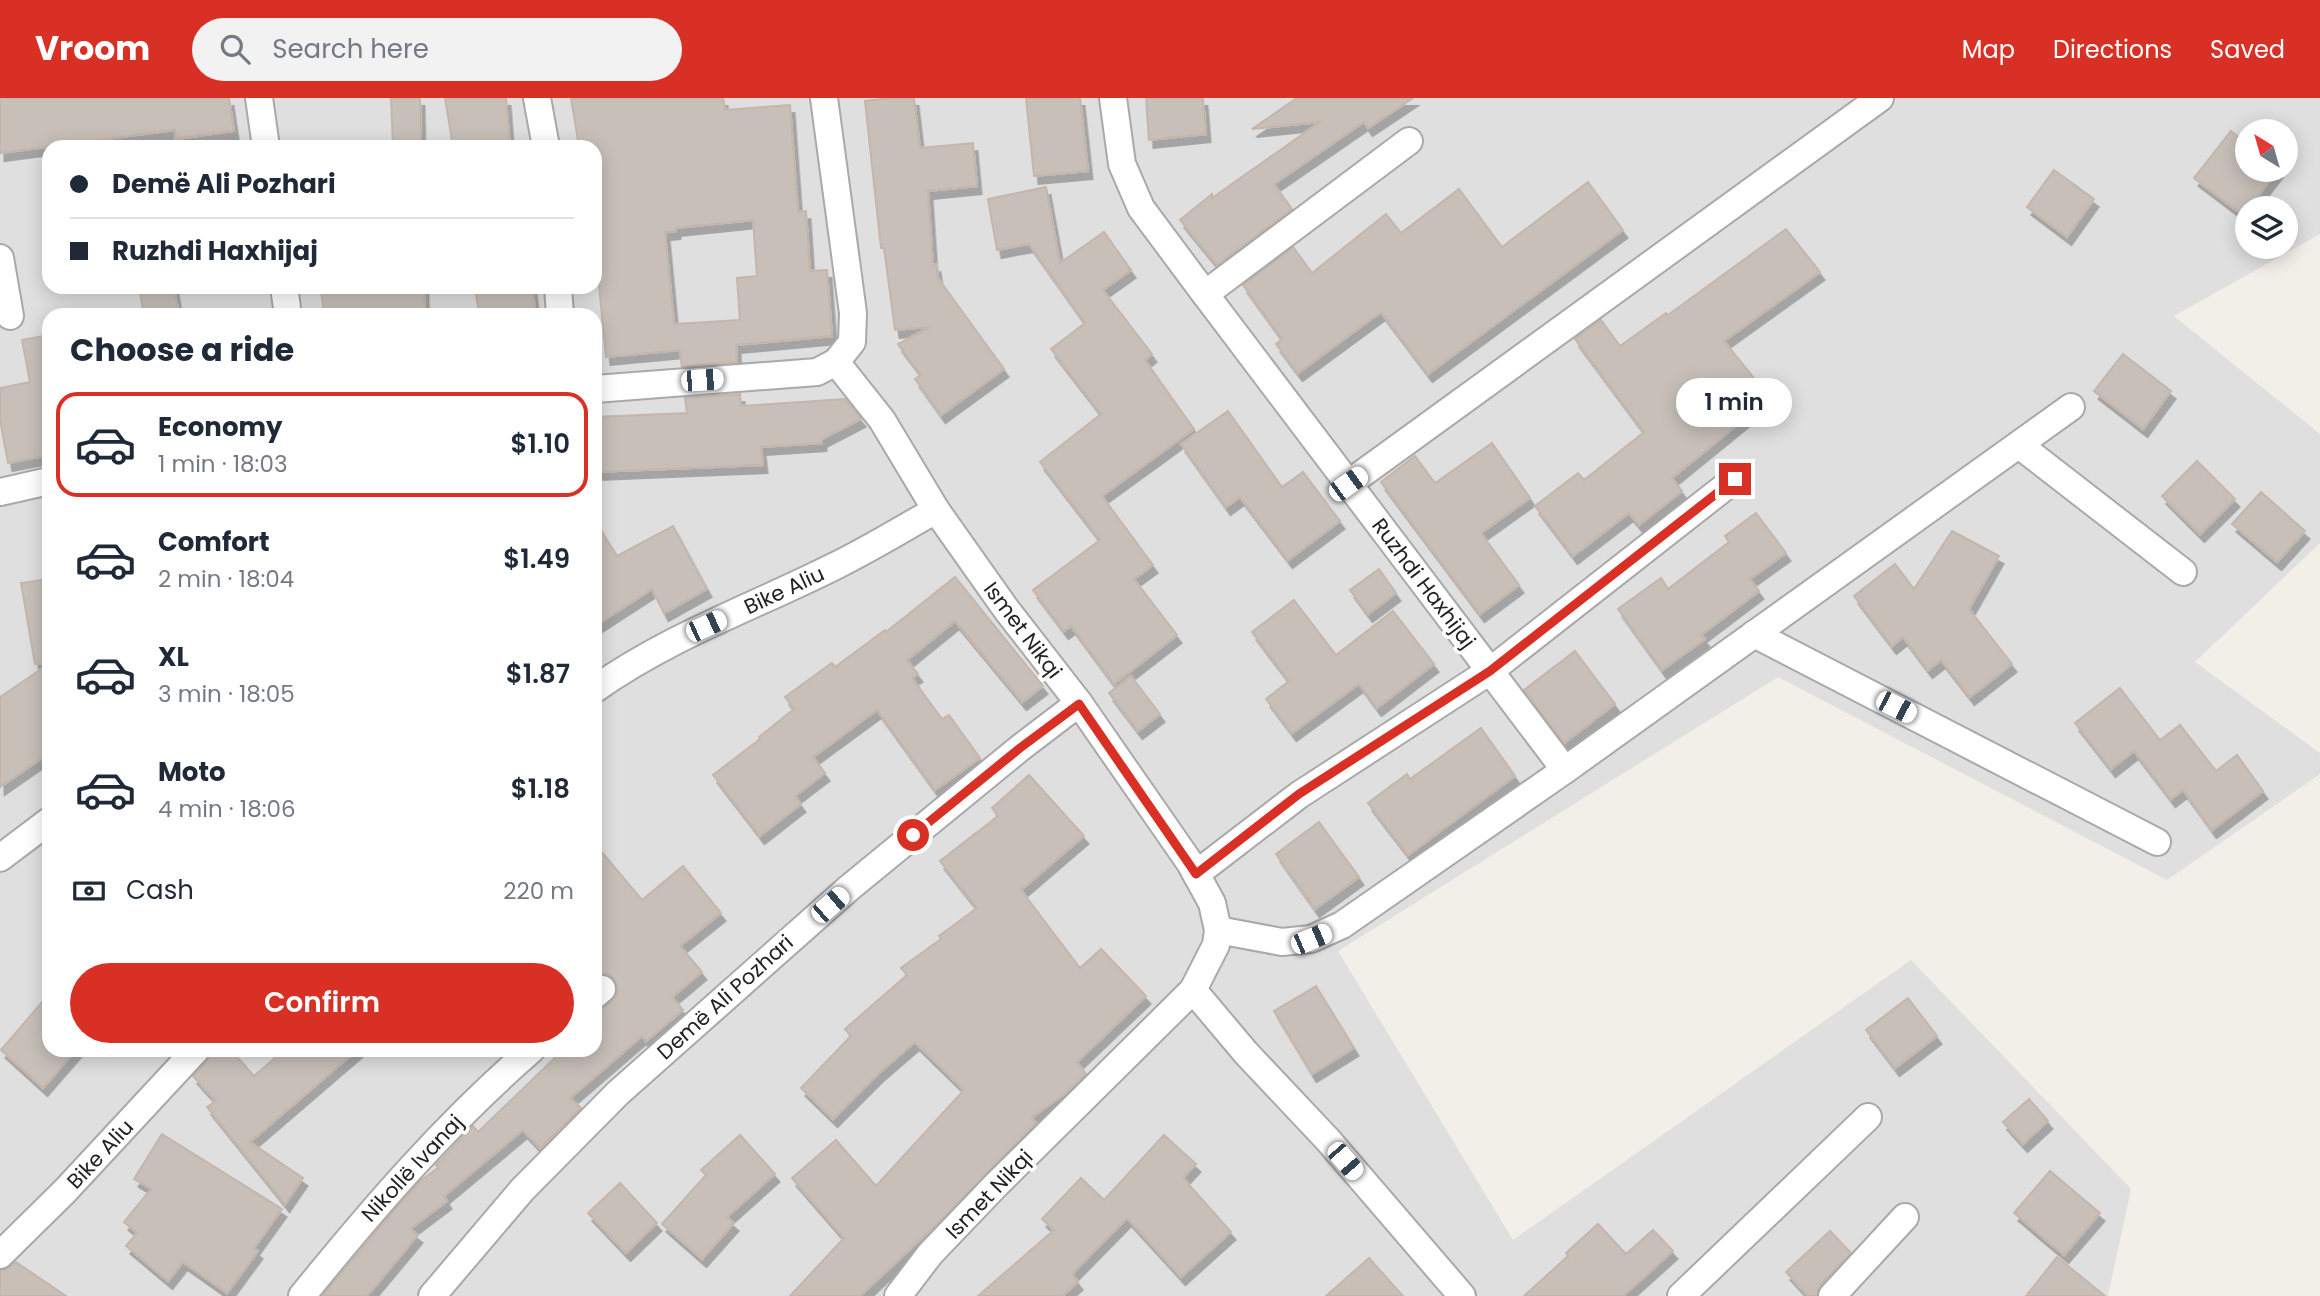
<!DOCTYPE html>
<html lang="en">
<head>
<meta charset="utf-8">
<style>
  :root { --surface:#fff; --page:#f2f2f3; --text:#1f2937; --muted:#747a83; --line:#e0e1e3; --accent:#d93025 }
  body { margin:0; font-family:Poppins,sans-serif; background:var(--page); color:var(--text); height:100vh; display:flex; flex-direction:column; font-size:26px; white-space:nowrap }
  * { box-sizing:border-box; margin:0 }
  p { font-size:23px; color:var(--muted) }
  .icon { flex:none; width:38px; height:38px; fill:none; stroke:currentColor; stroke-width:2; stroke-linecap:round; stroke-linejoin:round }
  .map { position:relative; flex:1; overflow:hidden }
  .side { position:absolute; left:42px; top:210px; width:560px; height:749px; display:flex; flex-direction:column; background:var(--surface); border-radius:21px; box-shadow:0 4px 18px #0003 }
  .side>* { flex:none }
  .banner { position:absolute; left:42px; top:42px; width:560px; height:154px; border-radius:21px; box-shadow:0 4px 18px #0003; display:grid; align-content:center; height:154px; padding:0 28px; background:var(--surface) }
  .needle { width:46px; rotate:323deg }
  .fabs { position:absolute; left:2235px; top:21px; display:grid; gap:14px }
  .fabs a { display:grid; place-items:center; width:63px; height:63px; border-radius:50%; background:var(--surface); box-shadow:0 4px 18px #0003; font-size:35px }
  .end { position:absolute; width:32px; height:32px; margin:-16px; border:9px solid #d93025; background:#fff; box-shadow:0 0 0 4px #fff }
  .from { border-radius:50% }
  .bubble { position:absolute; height:49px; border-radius:24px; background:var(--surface); box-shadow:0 4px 18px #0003; font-size:23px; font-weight:600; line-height:49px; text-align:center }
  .car { position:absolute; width:21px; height:42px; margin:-21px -10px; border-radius:9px; box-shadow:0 0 5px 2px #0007; background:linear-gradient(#fff 24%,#345 0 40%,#fff 0 76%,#345 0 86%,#fff 0) }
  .banner b { display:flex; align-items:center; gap:24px; height:66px; font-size:26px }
  .banner b+b { border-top:2px solid var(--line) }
  .banner i { width:18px; height:18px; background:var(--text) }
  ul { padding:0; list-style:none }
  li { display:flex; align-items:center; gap:21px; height:105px; margin:0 14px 10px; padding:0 14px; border:4px solid transparent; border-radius:21px }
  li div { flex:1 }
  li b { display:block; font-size:26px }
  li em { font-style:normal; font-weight:600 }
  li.selected { border-color:var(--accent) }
  li>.icon { width:63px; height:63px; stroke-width:1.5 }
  h2 { padding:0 28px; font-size:32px; line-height:84px }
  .pay { display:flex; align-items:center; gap:18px; height:77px; padding:0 28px; font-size:26px }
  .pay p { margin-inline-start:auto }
  .cta { display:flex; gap:14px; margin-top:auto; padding:14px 28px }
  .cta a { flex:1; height:80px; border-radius:42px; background:var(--accent); color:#fff; font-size:28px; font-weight:600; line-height:80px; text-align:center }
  header { display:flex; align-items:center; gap:42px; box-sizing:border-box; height:98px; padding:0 35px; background:var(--accent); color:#fff }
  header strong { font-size:33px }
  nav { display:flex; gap:38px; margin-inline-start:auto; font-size:24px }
  .search { width:490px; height:63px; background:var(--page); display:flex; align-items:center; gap:18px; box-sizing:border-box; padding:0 24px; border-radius:38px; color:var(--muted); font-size:26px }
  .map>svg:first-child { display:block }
  .residential { fill:#e0dfdf; fill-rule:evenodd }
  .building { fill:#c7bfb8; stroke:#c4b6ab; stroke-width:2; fill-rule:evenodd; filter:url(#shadow) }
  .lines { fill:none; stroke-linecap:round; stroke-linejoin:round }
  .minor-casing { stroke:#a9a9a9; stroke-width:30 }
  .minor { stroke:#fff; stroke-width:26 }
  .route { stroke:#d93025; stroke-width:9 }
  .labels { text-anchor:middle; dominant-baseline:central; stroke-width:7; stroke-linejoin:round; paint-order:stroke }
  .street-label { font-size:21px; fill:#222; stroke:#fff }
</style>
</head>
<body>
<header>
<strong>Vroom</strong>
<div class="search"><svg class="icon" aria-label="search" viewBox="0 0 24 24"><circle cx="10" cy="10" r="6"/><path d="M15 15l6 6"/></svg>Search here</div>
<nav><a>Map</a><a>Directions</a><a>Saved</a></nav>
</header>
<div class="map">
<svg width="2320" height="1198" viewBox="0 0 2320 1198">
  <defs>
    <filter id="shadow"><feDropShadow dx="4.5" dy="8" stdDeviation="0" flood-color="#0004"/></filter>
  </defs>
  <rect width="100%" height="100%" fill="#f2efe9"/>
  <path class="residential" d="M0 0H2320V136L2174 218 2320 336V445L2195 564 2320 655V676L2167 782 1778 579 1338 853 1513 1142 1911 862 2131 1091 2108 1198H0ZM2247 33H2286V72H2247ZM49 49H595V189H49ZM2247 110H2286V149H2247ZM49 217H595V952H49Z"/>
  <g class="building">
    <polygon points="0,0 229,0 234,33 176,41 175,32 0,55"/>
    <polygon points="391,0 420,0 421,49 393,49"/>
    <polygon points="445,0 506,0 510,49 453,49"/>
    <path d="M571 0H723L725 12 790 7 798 114 806 113 810 173 827 172 832 238 736 247 737 264 682 269 680 252 606 259 595 147V49H579ZM753 122 757 178 737 180 740 222 674 226 665 134 676 133V130Z"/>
    <polygon points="891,0 914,0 920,50 973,45 977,88 928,93 933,167 936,166 938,180 1004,271 941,317 915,281 921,277 898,246 930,229 895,232 884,150 881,150 865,3"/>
    <polygon points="1026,0 1080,0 1088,73 1034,78"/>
    <polygon points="1146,0 1203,0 1206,36 1149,42"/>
    <polygon points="1297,0 1413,0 1368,30 1364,24 1274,86 1292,111 1217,167 1180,122 1212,96 1212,100 1320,24 1252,31"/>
    <polygon points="2231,33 2247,46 2247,72 2278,72 2243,117 2194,80"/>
    <polygon points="2054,72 2094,101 2067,139 2027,109"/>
    <polygon points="1588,84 1623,132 1428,276 1381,214 1298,275 1276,246 1282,241 1243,187 1293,149 1312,175 1386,116 1401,135 1459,91 1502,149"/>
    <polygon points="1046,89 1060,165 1104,134 1131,172 1103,192 1152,256 1145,262 1194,331 1102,398 1153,467 1134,481 1177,537 1114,586 1071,528 1064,533 1033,492 1100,442 1040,364 1101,316 1051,251 1085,225 1029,146 997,152 988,101"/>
    <polygon points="1786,131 1820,174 1724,243 1770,300 1672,380 1682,393 1639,427 1629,415 1573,458 1535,408 1578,375 1584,382 1644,334 1575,241 1601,222 1620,248 1666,215 1668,217"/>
    <polygon points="139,189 174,189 179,217 144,217"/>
    <polygon points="348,189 424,189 425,217 324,217 321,192"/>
    <polygon points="475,189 532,189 536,217 479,217"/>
    <polygon points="49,237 49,357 8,365 0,322 0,290 30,284 22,242"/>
    <polygon points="2123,256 2171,293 2143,331 2094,293"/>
    <polygon points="740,296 741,308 845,301 861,321 822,341 822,345 761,349 763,367 595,374 595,319 687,315 685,300"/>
    <polygon points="1228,313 1282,389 1303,374 1340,423 1288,462 1240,399 1226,409 1181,346"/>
    <polygon points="1492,345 1530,400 1481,435 1519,487 1480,516 1381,384 1415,358 1435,385"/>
    <polygon points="2197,363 2235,401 2200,436 2162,398"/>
    <polygon points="2261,394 2305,433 2277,464 2232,426"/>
    <polygon points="1756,415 1786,455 1750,481 1759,493 1701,537 1705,541 1662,572 1618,511 1661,480 1668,491 1729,444 1725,438"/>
    <polygon points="595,423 617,458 673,428 707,491 664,515 652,491 595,528"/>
    <polygon points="1952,433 1999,458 1969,511 2012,566 1970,599 1941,562 1928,572 1903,539 1892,548 1854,498 1895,466 1914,491"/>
    <polygon points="1379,471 1396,495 1368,516 1350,492"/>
    <polygon points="955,479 1043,588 1022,604 955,523 907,562 918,576 912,580 942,621 949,617 980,660 935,692 877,612 813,659 825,675 795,698 801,706 760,738 713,677 760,641 759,639 794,611 785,599 832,565 835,569 885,532 886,534"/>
    <polygon points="49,481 49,565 35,566 21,485"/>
    <polygon points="1294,502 1336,557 1393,513 1434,566 1377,610 1359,586 1292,635 1266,601 1289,583 1252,534"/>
    <polygon points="1575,553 1615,606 1564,645 1524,592"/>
    <polygon points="49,566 49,655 0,689 0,599"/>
    <polygon points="1131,578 1160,616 1138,633 1109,595"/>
    <polygon points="2120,590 2160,642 2180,627 2216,673 2237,657 2263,693 2212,732 2183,692 2171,701 2134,653 2111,671 2075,625"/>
    <polygon points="1481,630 1515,678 1408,757 1368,705 1407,676 1410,681"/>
    <polygon points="1029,677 1084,738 1021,792 1080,870 1101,851 1146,898 1077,964 1086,976 1066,995 1031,1020 1036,1025 938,1125 860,1198 790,1198 844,1140 792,1080 836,1042 876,1088 964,992 915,944 879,975 833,1021 801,990 851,938 845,931 907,877 901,870 941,841 939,838 977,810 940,763 998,718 992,710"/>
    <polygon points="1319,724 1359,779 1315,811 1276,756"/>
    <polygon points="595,746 642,802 683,768 721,815 680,848 702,874 672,899 683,912 646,943 642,938 570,1000 581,1010 540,1050 523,1032 444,1098 447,1103 410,1131 418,1137 367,1198 322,1198 395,1111 419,1084 438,1070 436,1067 473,1028 478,1034 563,952 595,952 595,912 605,909 612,903 617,897 618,889 614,881 608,876 595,877"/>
    <polygon points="1316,888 1354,950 1312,976 1274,913"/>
    <polygon points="49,896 49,952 76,952 43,990 1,952"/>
    <polygon points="1908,900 1937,938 1895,970 1866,932"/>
    <polygon points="211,952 231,952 254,978 284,952 357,952 250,1044 303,1080 285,1106 207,1009 216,1003 193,978 208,962"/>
    <polygon points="2029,1001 2048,1023 2023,1046 2003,1024"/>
    <polygon points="162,1036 282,1111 254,1150 258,1153 227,1195 183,1164 168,1183 126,1148 137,1135 124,1124 151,1091 134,1081"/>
    <polygon points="740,1037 775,1076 727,1119 734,1125 702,1161 662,1126 706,1077 701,1072"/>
    <polygon points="1164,1037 1196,1066 1183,1080 1231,1134 1181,1179 1127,1120 1072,1176 1078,1184 1062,1198 978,1198 1054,1132 1042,1121 1081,1080 1104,1102"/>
    <polygon points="2050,1073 2100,1115 2064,1157 2014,1115"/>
    <polygon points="620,1085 657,1125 626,1155 588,1115"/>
    <polygon points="1598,1126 1626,1156 1653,1132 1673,1153 1623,1198 1524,1198 1568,1158 1566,1155"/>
    <polygon points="1830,1133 1851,1155 1820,1187 1817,1198 1808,1198 1786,1174"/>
    <polygon points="2057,1159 2105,1198 2026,1198"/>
    <polygon points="1369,1160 1403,1198 1326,1198"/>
    <polygon points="16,1164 66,1198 0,1198 0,1172 5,1172"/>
  </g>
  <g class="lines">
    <defs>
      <g id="minor">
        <polyline points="259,0 266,49"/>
        <polyline points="537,0 546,49"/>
        <polyline points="1113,0 1122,66 1141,110 1205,196 1409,43"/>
        <polyline points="0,160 10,218"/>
        <polyline points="284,189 288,217"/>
        <polyline points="558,189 560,217"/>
        <polyline points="1205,196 1565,672"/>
        <polyline points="836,264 882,322 936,412 1006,511 1079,605 1190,765 1212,805 1218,832 1216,847 1193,892 996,1087 930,1156 898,1198"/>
        <polyline points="595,291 817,274 836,264 852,244 853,215 824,0"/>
        <polyline points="2019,347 2183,474"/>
        <polyline points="1348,386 1880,0"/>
        <polyline points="0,394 49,383"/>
        <polyline points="1754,536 2157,744"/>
        <path d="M595 591C668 539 753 509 833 469 868 452 902 431 936 412"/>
        <polyline points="0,760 49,723"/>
        <polyline points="1196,776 1299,697 1490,573 1735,381"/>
        <polyline points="1218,832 1282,844 1311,841 1342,827 1565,672 2071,309"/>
        <polyline points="1193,892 1246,955 1328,1042 1462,1198"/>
        <polyline points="595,897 602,891"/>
        <polyline points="0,1157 65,1093 196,952"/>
        <path d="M302 1198C375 1108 444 1028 531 952"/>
        <polyline points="432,1198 522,1092 618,995 849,790 1020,650 1079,605"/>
        <polyline points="1681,1198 1868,1019"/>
        <polyline points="1832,1198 1905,1119"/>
      </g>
    </defs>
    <use href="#minor" class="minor-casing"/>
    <use href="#minor" class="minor"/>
  </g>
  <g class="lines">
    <polyline class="route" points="913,737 1020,650 1079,606 1196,776 1299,696 1490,573 1735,381"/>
  </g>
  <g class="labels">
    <g class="street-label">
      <text transform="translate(1424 485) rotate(53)">Ruzhdi Haxhijaj</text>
      <text transform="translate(784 492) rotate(-25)">Bike Aliu</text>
      <text transform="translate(1023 532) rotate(53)">Ismet Nikqi</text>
      <text transform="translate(725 899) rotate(-42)">Demë Ali Pozhari</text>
      <text transform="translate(100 1056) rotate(-47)">Bike Aliu</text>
      <text transform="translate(412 1070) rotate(-47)">Nikollë Ivanaj</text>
      <text transform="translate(989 1096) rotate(-46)">Ismet Nikqi</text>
    </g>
  </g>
</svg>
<div class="fabs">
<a><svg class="needle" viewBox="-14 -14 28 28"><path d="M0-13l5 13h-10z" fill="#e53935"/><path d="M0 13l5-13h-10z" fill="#747a83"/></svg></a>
<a><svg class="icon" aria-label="layers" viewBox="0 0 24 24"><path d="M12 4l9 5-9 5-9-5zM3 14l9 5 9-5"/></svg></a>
</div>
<i class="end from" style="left:913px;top:737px"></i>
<i class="end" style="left:1735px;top:381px"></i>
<div class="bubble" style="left:1676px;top:280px;width:116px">1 min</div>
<i class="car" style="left:702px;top:282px;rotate:86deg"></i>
<i class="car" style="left:1348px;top:386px;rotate:54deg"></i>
<i class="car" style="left:706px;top:528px;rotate:65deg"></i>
<i class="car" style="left:1896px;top:609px;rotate:117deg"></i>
<i class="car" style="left:830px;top:807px;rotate:49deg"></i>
<i class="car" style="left:1311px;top:841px;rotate:67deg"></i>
<i class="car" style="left:1345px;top:1063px;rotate:139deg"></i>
<div class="banner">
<b><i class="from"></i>Demë Ali Pozhari</b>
<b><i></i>Ruzhdi Haxhijaj</b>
</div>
<section class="side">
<h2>Choose a ride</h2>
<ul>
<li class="selected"><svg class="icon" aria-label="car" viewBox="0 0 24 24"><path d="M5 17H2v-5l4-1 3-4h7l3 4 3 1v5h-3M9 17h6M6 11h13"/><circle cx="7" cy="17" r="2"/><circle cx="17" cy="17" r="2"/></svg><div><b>Economy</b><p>1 min · 18:03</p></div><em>$1.10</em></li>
<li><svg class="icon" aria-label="car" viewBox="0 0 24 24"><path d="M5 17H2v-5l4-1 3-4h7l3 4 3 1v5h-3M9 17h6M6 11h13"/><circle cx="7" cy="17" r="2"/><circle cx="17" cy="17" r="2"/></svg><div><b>Comfort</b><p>2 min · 18:04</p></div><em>$1.49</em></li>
<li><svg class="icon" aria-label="car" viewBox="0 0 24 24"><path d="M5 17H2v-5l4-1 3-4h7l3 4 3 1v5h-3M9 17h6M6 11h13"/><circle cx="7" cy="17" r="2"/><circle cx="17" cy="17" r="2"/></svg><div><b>XL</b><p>3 min · 18:05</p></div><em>$1.87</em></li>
<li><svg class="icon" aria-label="car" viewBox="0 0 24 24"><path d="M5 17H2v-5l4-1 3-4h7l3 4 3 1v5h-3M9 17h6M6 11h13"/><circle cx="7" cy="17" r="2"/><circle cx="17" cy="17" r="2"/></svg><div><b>Moto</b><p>4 min · 18:06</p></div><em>$1.18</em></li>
</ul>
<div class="pay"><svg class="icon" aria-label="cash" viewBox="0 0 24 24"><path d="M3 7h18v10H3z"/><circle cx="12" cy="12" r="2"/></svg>Cash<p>220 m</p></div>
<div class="cta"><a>Confirm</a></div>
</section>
</div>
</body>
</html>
